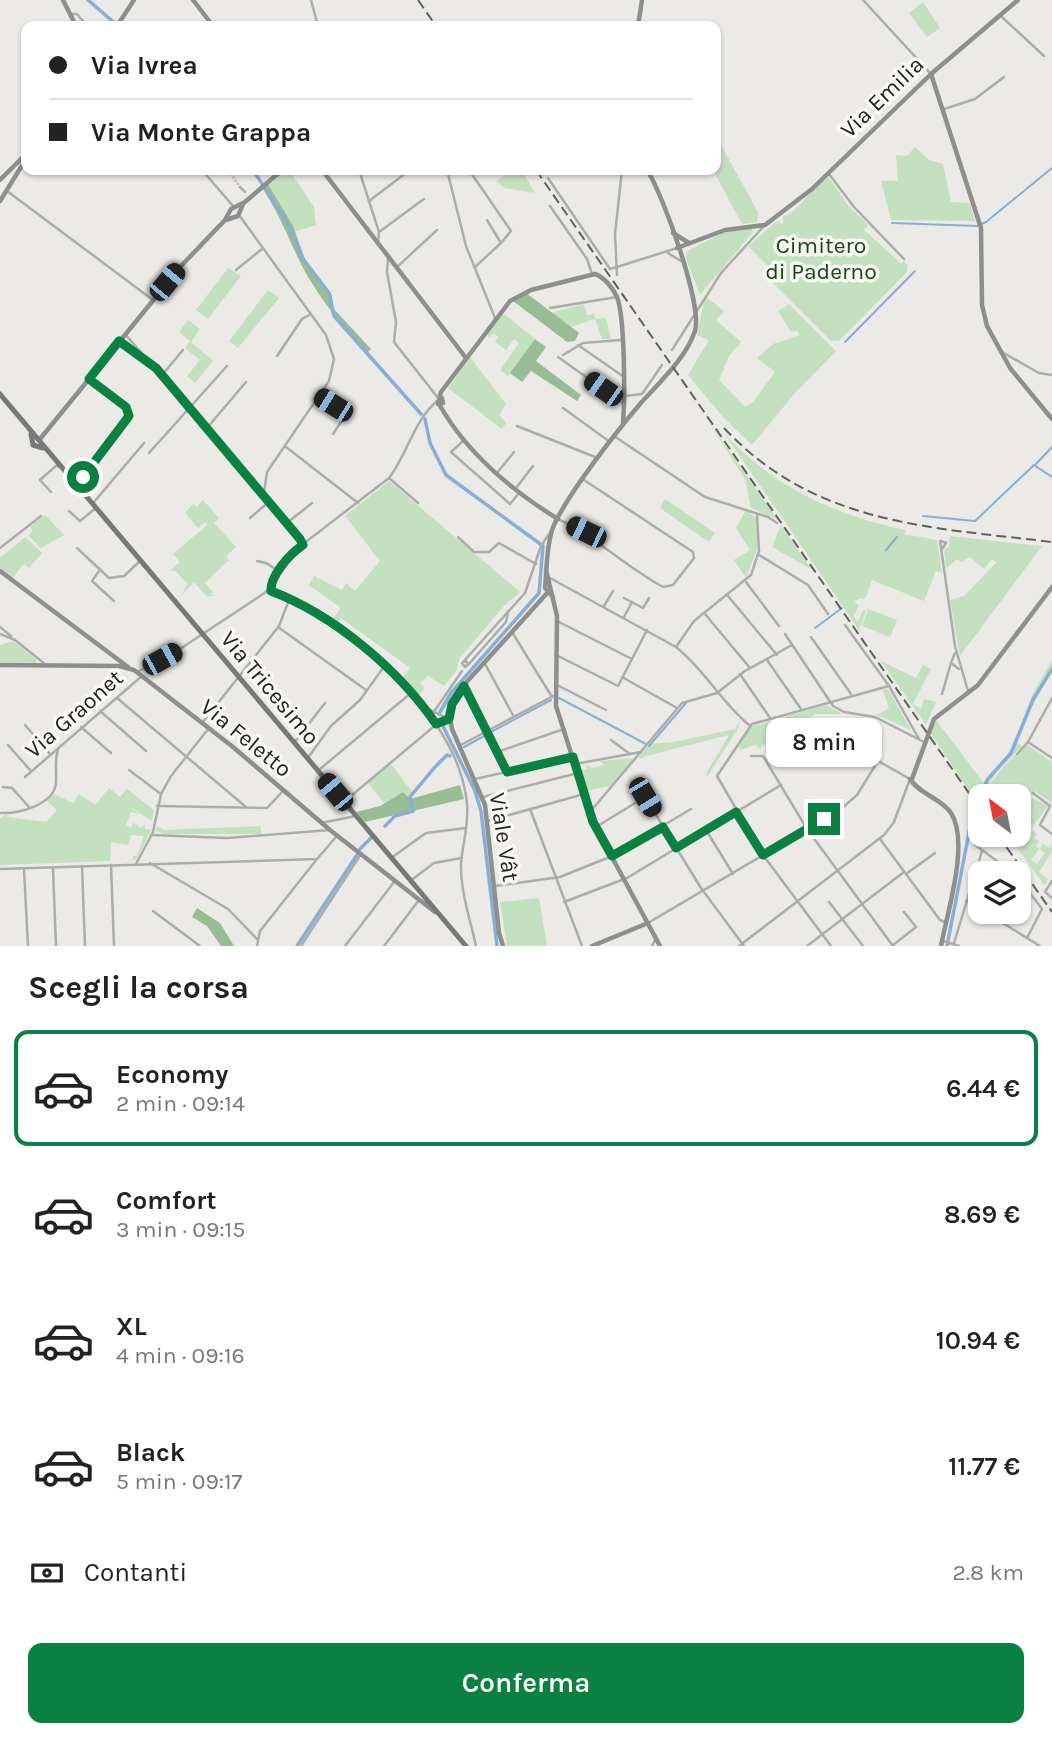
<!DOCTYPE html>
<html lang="it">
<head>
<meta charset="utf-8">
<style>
  :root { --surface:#fff; --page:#f2f2f2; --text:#222; --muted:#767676; --line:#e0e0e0; --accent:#0b8043 }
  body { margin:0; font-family:Karla,sans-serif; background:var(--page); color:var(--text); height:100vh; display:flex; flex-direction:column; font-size:26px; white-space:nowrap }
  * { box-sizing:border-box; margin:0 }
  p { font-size:23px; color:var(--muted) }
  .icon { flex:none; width:38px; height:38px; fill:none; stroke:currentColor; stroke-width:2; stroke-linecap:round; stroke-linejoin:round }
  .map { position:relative; height:946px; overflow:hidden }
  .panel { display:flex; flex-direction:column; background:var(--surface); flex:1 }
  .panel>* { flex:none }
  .hud { position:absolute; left:21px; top:21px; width:700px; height:154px; border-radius:14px; box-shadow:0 2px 5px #0004; display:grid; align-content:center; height:154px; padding:0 28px; background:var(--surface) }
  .needle { width:46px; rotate:328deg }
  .tools { position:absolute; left:968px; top:784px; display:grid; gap:14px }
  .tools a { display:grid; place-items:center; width:63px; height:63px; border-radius:14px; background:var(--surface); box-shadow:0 2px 5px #0004; font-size:35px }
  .end { position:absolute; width:32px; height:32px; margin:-16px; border:9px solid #0b8043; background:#fff; box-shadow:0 0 0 4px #fff }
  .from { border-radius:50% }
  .bubble { position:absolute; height:49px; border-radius:14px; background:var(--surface); box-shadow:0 2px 5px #0004; font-size:23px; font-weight:600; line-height:49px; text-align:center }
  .car { position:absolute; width:21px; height:42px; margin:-21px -10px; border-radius:9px; box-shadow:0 0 5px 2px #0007; background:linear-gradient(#222 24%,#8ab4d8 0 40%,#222 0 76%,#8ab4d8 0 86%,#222 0) }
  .hud b { display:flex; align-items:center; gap:24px; height:66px; font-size:26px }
  .hud b+b { border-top:2px solid var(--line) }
  .hud i { width:18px; height:18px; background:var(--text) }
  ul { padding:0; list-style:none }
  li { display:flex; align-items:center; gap:21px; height:116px; margin:0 14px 10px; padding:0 14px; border:4px solid transparent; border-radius:14px }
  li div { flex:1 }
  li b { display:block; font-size:26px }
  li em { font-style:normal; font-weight:600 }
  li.current { border-color:var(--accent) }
  li>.icon { width:63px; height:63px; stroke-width:1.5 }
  h2 { padding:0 28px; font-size:32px; line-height:84px }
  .pay { display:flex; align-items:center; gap:18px; height:77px; padding:0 28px; font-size:26px }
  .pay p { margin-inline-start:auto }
  .cta { display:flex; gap:14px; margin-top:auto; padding:14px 28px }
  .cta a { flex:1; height:80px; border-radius:14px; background:var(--accent); color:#fff; font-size:28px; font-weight:600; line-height:80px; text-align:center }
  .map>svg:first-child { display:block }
  .green { fill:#c3e0bf }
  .forest { fill:#98bc93 }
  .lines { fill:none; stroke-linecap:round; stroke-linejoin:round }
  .stream { stroke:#87aed4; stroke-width:2 }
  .canal { stroke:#87aed4; stroke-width:3.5 }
  .street-tunnel { stroke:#c3c2be; stroke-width:2.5; stroke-dasharray:2.5 1.5; stroke-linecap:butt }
  .street { stroke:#abadac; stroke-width:2.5 }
  .secondary { stroke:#8c8f8e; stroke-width:4.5 }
  .primary { stroke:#767978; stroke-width:5 }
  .rail { stroke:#60605d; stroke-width:2; stroke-dasharray:10 5; stroke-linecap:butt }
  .route { stroke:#0b8043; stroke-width:9 }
  .labels { text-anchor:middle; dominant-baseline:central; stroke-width:7; stroke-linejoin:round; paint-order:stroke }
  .street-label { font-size:23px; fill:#21211f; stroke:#f9f7f3 }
  .park-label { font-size:23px; fill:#164810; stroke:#f9f7f3 }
</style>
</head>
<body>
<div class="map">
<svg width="1052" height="946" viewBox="0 0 1052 946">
  <rect width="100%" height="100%" fill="#eceae6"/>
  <g class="green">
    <polygon points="923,2 940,28 927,37 909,13"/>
    <polygon points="716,136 758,212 757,222 742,224 713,170 716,170"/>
    <polygon points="915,147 929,160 943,164 951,202 970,203 975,221 891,220 881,181 898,181 896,155 907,156"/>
    <polygon points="285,170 289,170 314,207 316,225 294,232 268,184"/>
    <polygon points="514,170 522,170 535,193 505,188 496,181"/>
    <path d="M829 178 850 208 868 225 864 230 901 263 904 261 908 265 907 272 839 341H831L764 274 770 268 748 246 777 221 783 224V216C798 214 811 185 829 178Z"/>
    <polygon points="751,228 753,232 700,295 686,259 687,251 722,233"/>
    <polygon points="228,268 241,276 208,319 196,310"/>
    <polygon points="268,290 279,298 238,348 229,341"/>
    <polygon points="705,296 724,311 716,320 741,342 729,356 719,380 745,407 753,402 775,372 757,358 773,344 800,335 797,331 791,332 778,311 789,304 836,351 795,393 752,445 723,417 688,375 709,340 697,335"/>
    <polygon points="584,304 587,315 594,314 596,319 606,318 611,339 602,339 595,319 570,327 551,313"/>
    <polygon points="503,313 535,339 508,376 500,370 519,343 514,339 506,350 495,342 498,337 493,333 489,338 487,334"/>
    <polygon points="188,320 200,329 191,342 213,361 195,383 187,376 200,360 185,348 190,341 179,332"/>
    <polygon points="470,357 506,404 499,415 506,423 502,429 448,388"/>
    <polygon points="707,419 777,519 751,508 745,479"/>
    <path d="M724 433C772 486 836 516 906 530L904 534 937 540 942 573 936 571 924 601 872 580 865 599 860 598 854 602 859 605 854 616 856 620 858 621 863 610 866 611 859 630Z"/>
    <polygon points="389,481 520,592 504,606 459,659 457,670 444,686 428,676 420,683 425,688 418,697 401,680 410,668 341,618 336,624 331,621 341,608 309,585 314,576 342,590 346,583 355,591 380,561 345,516"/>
    <polygon points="665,499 715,533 709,542 660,508"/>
    <polygon points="203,500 219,518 214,523 236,547 226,556 229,560 205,583 213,592 210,595 215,595 207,597 194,582 181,596 187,584 176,571 170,571 180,562 173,554 207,525 205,522 198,528 185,513 193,504 197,507"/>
    <polygon points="746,510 757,519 757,550 746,578 734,560 750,550 736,528"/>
    <polygon points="45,515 64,535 41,548 28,535 33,531 30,527"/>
    <polygon points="781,525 811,569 772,547"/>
    <polygon points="950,536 1042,546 960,656 950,600 964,596 996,563 992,559 984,569 970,557 961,562 957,559 946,569 944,550 949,546"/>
    <polygon points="25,537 42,553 29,568 24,564 12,578 0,568 0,558"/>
    <polygon points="868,609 897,620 890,637 862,626"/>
    <polygon points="13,641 36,659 36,663 0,662 0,645"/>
    <polygon points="1052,660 1052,667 1033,699 1011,752 994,770 976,801 929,731 936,720 983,782 1011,751 1032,695"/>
    <polygon points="881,661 916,678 923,665 931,669 913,704 921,709 924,699 936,702 926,725"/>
    <polygon points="888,689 911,730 877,715 889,708 883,690"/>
    <polygon points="826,705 842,714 815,714 802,725 824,741 826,757 787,733 776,749 763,744 761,749 755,745 740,750 738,745 750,727"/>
    <polygon points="740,721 739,727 707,777 706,774 729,735 646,756 641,759 639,757 650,744 674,742 735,729"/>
    <path d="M1017 743 1022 746 997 772 983 794 1003 767 1026 744 1052 762V803L1035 791 1030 797 1048 806 1031 829 1037 834 1034 838 1039 841 1036 846 1039 849 1031 860 1037 864 1045 853 1040 849 1043 844 1049 848 1052 843V852L1039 872 1048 879 1045 886 1008 835H1018V796H980C990 776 1009 763 1017 743Z"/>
    <polygon points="635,758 610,786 586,791 580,770 587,769 586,764 592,768 604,765 600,761"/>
    <polygon points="391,764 413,793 407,798 403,792 384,803 368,783"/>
    <polygon points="109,788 120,797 127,789 154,810 152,821 129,806 139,814 131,812 126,825 130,828 134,823 141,828 145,824 145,829 151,830 136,860 133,860 133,856 137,856 144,836 131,835 128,845 111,842 110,861 0,865 0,818 7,814 7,817 46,822 57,810 47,801 54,794 73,803 79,794 95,805"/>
    <polygon points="157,826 164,830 261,826 261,834 164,834 156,831"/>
    <polygon points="539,898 547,946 507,946 500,902"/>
  </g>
  <g class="forest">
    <path d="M268 184 293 226 305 259 332 295 333 308 371 349 367 353C342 327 316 294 300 262 287 235 280 216 263 189Z"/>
    <polygon points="526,293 579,333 575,341 567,342 513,301"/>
    <polygon points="535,339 546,347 536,361 581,395 577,401 531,371 522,382 510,373"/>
    <polygon points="460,785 464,799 365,822 356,812 380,806 403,792 410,799"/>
    <polygon points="197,908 220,923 234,946 221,946 207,926 192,917"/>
  </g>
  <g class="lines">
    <g class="stream">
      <polyline points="892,223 977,226 986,222 1052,168"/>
      <polyline points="845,342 915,271"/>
      <polyline points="1036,464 1052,447"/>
      <polyline points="923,516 975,521 1034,465 1052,477"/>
      <polyline points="886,550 897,537"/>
      <polyline points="815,628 842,608"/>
      <polyline points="559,698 646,744"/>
      <polyline points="491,732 551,700"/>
      <polyline points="649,746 686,703"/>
      <polyline points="464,747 486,735"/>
      <polyline points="456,752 457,752"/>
    </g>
    <g class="canal">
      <polyline points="88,0 118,26"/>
      <polyline points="253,170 287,222 303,259 329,293 334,316 421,414"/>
      <polyline points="425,419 430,443 446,475 543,546 539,593 451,693 440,712"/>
      <polyline points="442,724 475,791 481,811 497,946"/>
      <polyline points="437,765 447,755 450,756"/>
      <polyline points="385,826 395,816 413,811 410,797 435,767"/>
      <polyline points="360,849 371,838"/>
      <polyline points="297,946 357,855"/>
      <polyline points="947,946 974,807 988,779 1011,753 1033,700 1052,669"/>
    </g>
    <polyline class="street-tunnel" points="228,170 240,187"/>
    <g class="street">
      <polyline points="311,0 318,26"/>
      <polyline points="863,0 931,74"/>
      <polyline points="70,14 77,14 87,26"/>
      <polyline points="1002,17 1044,56"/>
      <polyline points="944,109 975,99 1004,77"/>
      <polyline points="202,170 233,206"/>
      <polyline points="359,170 379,232 378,243"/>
      <polyline points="447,170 466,246 495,318"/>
      <polyline points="469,170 511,231 501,243"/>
      <polyline points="829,174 854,207 904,259"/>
      <polyline points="548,178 610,269 617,267"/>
      <polyline points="240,187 245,192"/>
      <polyline points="7,191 153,300"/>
      <polyline points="369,201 410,170"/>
      <polyline points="550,206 587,259 592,274"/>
      <polyline points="239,215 326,335 334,359 329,381 267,472 264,493"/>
      <polyline points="379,232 424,199"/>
      <polyline points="668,253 681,261"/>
      <polyline points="388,258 387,272 396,322 394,342 438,398"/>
      <polyline points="475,267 501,243 487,220"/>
      <polyline points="617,267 677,248"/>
      <polyline points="396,268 437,230"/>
      <polyline points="236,270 262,249"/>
      <polyline points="617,275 615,234 622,170"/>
      <polyline points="550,308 617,297"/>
      <polyline points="125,334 264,493 302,545"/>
      <polyline points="119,341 150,363"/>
      <polyline points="578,345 624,377"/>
      <polyline points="672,350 721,273 763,227"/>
      <polyline points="1002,352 1039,373 1052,375"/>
      <polyline points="563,355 583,343 621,340"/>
      <polyline points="277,356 302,319 311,314"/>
      <polyline points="558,357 624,404"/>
      <polyline points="162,375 183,350"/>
      <polyline points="320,396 347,413 333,434"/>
      <polyline points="625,396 642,394 662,365"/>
      <polyline points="563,408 610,442"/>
      <polyline points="517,426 595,457"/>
      <polyline points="207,428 246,382"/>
      <polyline points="614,436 705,497 768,517 777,523"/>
      <polyline points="463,441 451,452 510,504 519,493"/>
      <polyline points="286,447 358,503"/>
      <polyline points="149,453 227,366"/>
      <polyline points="497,473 514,452"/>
      <polyline points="71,474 85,474"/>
      <polyline points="389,478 418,503"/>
      <polyline points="81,486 79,481 129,415 126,407 89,379"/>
      <polyline points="516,488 533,466"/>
      <polyline points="51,492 40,480 57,465 59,467"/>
      <polyline points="94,502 144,443"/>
      <polyline points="69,511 80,521 96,508"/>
      <polyline points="250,518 270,501"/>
      <path d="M558 519C596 537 626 567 663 587L673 585 694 558 693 552 584 480"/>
      <polyline points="287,523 312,503"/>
      <polyline points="458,537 474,552 489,552 499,543 536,564"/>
      <polyline points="940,541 955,646 968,691"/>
      <polyline points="941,541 946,543 942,549"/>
      <polyline points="0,548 41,516"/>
      <polyline points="77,548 109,578 124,576 139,562"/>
      <polyline points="759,555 808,585 828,614"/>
      <polyline points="257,561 266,563 279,571"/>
      <polyline points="99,571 92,581 114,601"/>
      <path d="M550 578 676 647C704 669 721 702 749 725"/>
      <polyline points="746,582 779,626"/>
      <path d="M266 592C282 589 322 617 336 628 393 669 459 729 467 803 469 823 463 843 461 862 460 890 470 919 476 946"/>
      <polyline points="728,596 777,655"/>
      <polyline points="624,598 643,608 649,598"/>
      <polyline points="604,606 613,591"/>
      <polyline points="705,614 750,668"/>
      <polyline points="624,617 632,602"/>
      <polyline points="557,621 632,659"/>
      <polyline points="845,625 889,686 919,739"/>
      <polyline points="0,627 11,636"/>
      <polyline points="278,627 366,690"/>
      <polyline points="512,632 552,697"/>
      <polyline points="0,634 15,640 45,664"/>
      <polyline points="785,634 833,706 844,712 875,717 924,742"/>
      <polyline points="811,637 851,694"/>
      <polyline points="676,647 694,621 751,575 759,551 757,514"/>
      <polyline points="955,653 951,663 959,669"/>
      <polyline points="556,655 618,686 647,630"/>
      <polyline points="767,660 801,709"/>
      <polyline points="464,661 525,593 541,546 549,534"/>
      <polygon points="466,661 468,664 465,667 462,663"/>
      <polyline points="484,662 514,717"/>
      <polyline points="468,665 506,622 508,612"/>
      <path d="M137 672 180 649 266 592 294 551 389 478C408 453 413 422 437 401"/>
      <polyline points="740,674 770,718"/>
      <polyline points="622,677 677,708"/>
      <polyline points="555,684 606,710"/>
      <polyline points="463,686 506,770"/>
      <polyline points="942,694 951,663"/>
      <polyline points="117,698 246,807"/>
      <polyline points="1052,698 1028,742 1052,758"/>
      <polyline points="428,709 449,719"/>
      <polyline points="100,711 146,751"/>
      <polyline points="431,716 462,671"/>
      <polyline points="202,723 279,626 289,600"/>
      <polyline points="25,725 50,754"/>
      <polyline points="81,727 111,753"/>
      <polyline points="611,740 630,754"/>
      <polyline points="294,743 325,703"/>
      <polyline points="8,745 31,771"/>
      <polyline points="459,746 555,695"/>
      <polyline points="497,752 564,729"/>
      <polyline points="1017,754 1028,742"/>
      <polyline points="751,756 763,756 807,829 893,946"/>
      <polyline points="307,759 331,726 360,700 383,668"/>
      <polyline points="575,764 641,752"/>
      <polyline points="320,769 411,693"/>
      <polyline points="129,770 161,794"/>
      <polyline points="25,777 142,676"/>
      <polyline points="475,779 571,758"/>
      <polyline points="3,787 12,788 29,807"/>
      <polyline points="1033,793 1050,806 1040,825 1052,834"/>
      <polyline points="483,797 578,773"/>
      <polyline points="345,801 444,718"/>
      <polyline points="157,806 267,808 283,791"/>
      <polyline points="530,809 582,946"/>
      <polyline points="590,812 682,703 717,693 745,671 792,645"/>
      <path d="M0 813C18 814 54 805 56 783 57 771 54 762 58 749"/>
      <polyline points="488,821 584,794"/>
      <polyline points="321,823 356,816"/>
      <polyline points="596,827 645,797 701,888 744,946"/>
      <polyline points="706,830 733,874"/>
      <polyline points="151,835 227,838 330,830"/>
      <polyline points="880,839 940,920 945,922"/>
      <polyline points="974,844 1013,873"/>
      <polyline points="391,858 426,833 466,828"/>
      <polyline points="150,863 228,909 257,939"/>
      <polyline points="136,864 153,832 161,794 171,776 209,728"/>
      <polyline points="111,865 114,946"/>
      <polyline points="82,866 85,946"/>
      <polyline points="0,869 317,859 336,837"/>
      <polyline points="24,869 28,946"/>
      <polyline points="53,869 56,946"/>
      <polyline points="906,874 935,853"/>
      <polyline points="1018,877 1042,909 1027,938"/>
      <polyline points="410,881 434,863 462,858"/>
      <polyline points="1052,881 1045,892 1052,898"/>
      <polyline points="495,886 560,877 612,856 691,809"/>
      <polyline points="966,901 980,909"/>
      <polyline points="564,902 627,878 781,785"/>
      <polyline points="829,902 863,946"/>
      <polyline points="153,911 200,946"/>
      <polyline points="985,912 1040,946"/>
      <polyline points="648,923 841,809 857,795 878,761 910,779 894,822 884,835 739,946"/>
      <polyline points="943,941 959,946"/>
      <polyline points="954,943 982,851"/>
      <polyline points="257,946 260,931 317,859"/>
      <polyline points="301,946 361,854"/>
      <polyline points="345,946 394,882"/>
      <polyline points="384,946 419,900"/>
      <polyline points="652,946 656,938"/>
      <polyline points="807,946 904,872"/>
      <polyline points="831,946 763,855 717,776 752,724 889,686"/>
      <polyline points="892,946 916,927 904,912"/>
    </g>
    <g class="secondary">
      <polyline points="63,0 76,26"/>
      <polyline points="193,0 213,26"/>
      <polyline points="117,26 134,0"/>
      <polyline points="638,26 642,0"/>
      <polyline points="931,74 981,228 982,305 987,326 1010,368 1052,419"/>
      <polyline points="322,170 466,358"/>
      <polyline points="0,180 26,154"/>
      <polyline points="0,201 26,159"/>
      <polyline points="226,220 238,216 243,204"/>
      <polyline points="673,233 689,243"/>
      <polyline points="677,248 725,230 765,225 812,189 931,74 1018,0"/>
      <path d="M442 398 443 403 438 404 441 392 510 301 531 290 595 274C604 277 613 288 617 297 625 317 625 399 623 422"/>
      <path d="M439 404C466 452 511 490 558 519"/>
      <polyline points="40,439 182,265 225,220 231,209 245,202 282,170"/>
      <polyline points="546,570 557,616 556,706 593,822 660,946"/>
      <polyline points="0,571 128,667"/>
      <path d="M553 597 545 588C547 568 546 550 552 530 564 498 617 431 640 404 659 383 686 358 695 331 703 306 663 194 647 170"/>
      <polyline points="0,665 119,666 134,670 233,747 330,830 435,912"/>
      <path d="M910 779C919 794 941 798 951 813 970 842 947 913 941 946"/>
      <polyline points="912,779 934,719 978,685 1052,587"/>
      <polyline points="503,946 499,933 485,805 452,729 449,713 463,686 549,591"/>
      <polyline points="592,946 648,923"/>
    </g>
    <g class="primary">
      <polyline points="0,394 466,946"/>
      <polyline points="31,434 33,445 43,448"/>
    </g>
    <g class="rail">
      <polyline points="418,0 436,26"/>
      <polyline points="536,170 980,809"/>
      <path d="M724 428C815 525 929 527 1052 542"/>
      <polyline points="998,835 1052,912"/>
    </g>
  </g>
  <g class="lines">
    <path class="route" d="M83 477 129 416 126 407 89 379 119 341 156 368 300 539 303 545C288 555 270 577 271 591 334 615 398 669 436 724L449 719 452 704 464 686 507 772 573 757 593 822 612 856 663 827 676 848 736 812 763 855 824 819"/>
  </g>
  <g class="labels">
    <g class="street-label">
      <text transform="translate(882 97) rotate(-44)">Via Emilia</text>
      <text transform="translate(270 688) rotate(50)">Via Tricesimo</text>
      <text transform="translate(74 714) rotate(-41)">Via Graonet</text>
      <text transform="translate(246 738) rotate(39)">Via Feletto</text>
      <text transform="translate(504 837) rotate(81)">Viale Vât</text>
    </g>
    <g class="park-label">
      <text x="821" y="245">Cimitero<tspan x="821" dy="26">di Paderno</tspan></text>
    </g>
  </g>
</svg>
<div class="tools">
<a><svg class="needle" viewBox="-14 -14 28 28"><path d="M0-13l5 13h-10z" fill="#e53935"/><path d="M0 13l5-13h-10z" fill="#767676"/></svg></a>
<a><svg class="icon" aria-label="layers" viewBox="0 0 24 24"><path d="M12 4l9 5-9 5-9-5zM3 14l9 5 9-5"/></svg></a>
</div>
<i class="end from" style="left:83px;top:477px"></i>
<i class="end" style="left:824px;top:819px"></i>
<div class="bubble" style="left:766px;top:718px;width:116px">8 min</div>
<i class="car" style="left:167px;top:282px;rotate:40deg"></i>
<i class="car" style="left:603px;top:389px;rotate:305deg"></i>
<i class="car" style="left:333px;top:405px;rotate:302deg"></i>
<i class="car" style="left:586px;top:532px;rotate:296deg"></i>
<i class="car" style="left:162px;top:659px;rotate:61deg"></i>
<i class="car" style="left:335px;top:792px;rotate:320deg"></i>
<i class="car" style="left:645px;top:797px;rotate:149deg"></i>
<div class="hud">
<b><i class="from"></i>Via Ivrea</b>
<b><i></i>Via Monte Grappa</b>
</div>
</div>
<section class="panel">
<h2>Scegli la corsa</h2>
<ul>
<li class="current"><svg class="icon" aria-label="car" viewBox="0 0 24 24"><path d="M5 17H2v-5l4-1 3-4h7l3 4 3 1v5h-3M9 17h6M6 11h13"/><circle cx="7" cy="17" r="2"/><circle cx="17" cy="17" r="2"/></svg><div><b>Economy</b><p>2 min · 09:14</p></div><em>6.44 €</em></li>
<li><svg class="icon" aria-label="car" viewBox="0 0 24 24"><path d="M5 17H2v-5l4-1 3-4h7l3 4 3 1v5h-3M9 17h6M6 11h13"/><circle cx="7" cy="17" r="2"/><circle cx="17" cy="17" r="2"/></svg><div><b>Comfort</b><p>3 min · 09:15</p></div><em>8.69 €</em></li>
<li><svg class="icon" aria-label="car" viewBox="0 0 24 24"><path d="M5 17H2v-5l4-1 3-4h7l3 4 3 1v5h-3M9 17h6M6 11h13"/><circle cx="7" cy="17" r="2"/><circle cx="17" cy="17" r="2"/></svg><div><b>XL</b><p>4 min · 09:16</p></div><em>10.94 €</em></li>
<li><svg class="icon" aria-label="car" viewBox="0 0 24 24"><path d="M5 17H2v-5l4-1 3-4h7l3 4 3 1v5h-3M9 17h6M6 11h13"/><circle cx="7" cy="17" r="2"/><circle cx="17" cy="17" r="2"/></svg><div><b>Black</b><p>5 min · 09:17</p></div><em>11.77 €</em></li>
</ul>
<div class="pay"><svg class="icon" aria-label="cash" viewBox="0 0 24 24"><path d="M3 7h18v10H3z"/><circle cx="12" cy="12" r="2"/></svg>Contanti<p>2.8 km</p></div>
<div class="cta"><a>Conferma</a></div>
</section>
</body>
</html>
